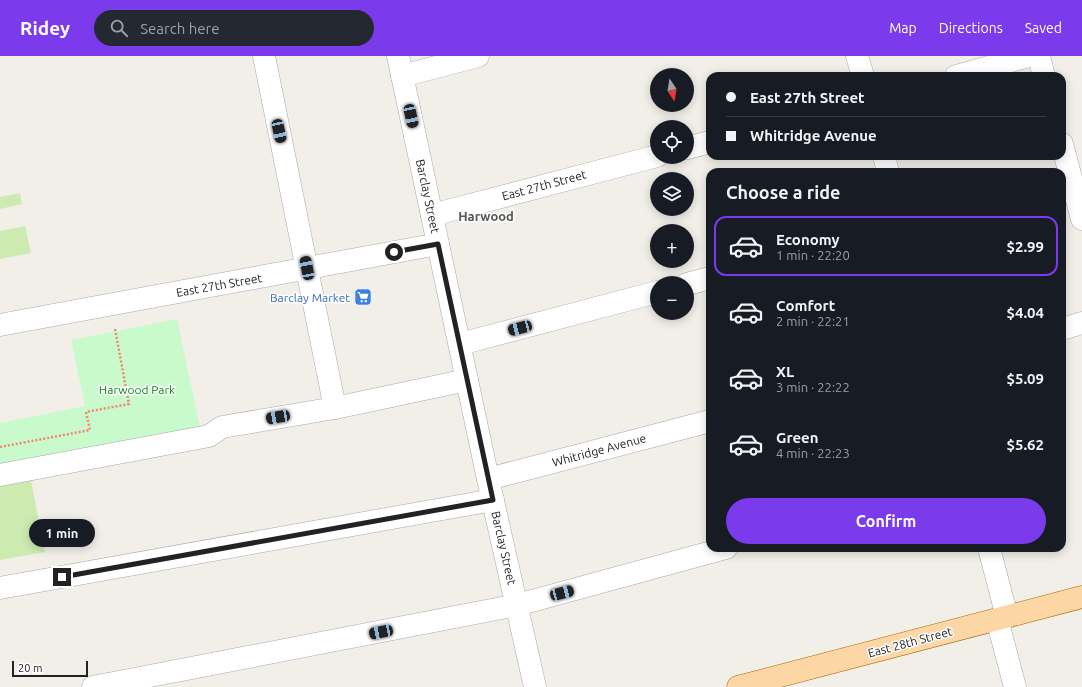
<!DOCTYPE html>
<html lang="en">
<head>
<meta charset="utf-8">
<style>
  :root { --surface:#171b24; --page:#242831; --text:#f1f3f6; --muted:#9ea1a6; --line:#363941; --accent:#7c3aed }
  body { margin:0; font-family:Ubuntu,sans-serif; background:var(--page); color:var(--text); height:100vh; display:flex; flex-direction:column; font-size:15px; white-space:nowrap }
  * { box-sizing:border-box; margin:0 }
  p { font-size:13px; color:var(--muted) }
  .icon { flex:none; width:22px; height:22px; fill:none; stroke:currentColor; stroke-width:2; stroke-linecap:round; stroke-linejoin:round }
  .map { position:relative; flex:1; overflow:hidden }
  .sheet { position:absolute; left:706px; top:112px; width:360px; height:384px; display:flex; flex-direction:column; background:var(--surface); border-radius:12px; box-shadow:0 2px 10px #0003 }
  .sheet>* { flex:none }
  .top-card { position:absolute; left:706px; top:16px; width:360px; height:88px; border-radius:12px; box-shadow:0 2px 10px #0003; display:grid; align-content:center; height:88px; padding:0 20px; background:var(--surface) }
  .needle { width:26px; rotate:168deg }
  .controls { position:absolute; left:650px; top:12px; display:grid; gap:8px }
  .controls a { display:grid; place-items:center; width:44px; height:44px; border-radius:50%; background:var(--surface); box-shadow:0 2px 10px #0003; font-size:20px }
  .scale { position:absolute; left:12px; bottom:10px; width:76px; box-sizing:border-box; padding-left:4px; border:2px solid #222; border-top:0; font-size:11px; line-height:14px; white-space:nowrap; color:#222; -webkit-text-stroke:3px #fff; paint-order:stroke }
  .end { position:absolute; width:18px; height:18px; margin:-9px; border:5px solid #222; background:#fff; box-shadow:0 0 0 2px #fff }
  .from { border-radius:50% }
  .bubble { position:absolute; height:28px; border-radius:14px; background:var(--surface); box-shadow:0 2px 10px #0003; font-size:13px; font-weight:700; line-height:28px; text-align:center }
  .car { position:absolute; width:12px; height:24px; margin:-12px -6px; border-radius:5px; box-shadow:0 0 3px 1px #0007; background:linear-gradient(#222 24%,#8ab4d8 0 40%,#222 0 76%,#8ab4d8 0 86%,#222 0) }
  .top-card b { display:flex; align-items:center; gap:14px; height:38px; font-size:15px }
  .top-card b+b { border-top:1px solid var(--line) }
  .top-card i { width:10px; height:10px; background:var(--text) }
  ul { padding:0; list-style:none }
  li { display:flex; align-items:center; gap:12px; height:60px; margin:0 8px 6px; padding:0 12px; border:2px solid transparent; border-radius:12px }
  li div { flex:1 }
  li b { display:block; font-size:15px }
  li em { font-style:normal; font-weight:700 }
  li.selected { border-color:var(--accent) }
  li>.icon { width:36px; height:36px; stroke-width:1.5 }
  h2 { padding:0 20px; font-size:18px; line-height:48px }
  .button { display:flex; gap:8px; margin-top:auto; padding:8px 20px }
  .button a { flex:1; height:46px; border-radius:24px; background:var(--accent); color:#fff; font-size:16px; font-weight:700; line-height:46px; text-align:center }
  header { display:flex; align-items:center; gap:24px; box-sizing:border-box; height:56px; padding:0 20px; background:var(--accent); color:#fff }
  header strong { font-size:19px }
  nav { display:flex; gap:22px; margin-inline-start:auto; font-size:14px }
  .search { width:280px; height:36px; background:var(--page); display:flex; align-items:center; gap:10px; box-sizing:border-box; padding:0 14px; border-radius:22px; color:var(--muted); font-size:15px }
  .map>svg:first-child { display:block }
  .grass { fill:#cdebb0 }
  .park { fill:#c8facc }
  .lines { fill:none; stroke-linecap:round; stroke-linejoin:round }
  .minor-casing { stroke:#a9a9a9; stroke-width:23 }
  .major-casing { stroke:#a06b00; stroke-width:23 }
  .path { stroke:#fa8072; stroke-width:2.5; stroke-dasharray:2 2; stroke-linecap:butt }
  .minor { stroke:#fff; stroke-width:22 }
  .major { stroke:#fcd6a4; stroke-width:22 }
  .route { stroke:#222; stroke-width:5 }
  .labels { text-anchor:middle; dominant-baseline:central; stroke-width:3; stroke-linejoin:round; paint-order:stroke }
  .street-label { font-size:12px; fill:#222; stroke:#fff }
  .shop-label { font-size:12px; fill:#366cbe; stroke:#fff; text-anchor:end }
  .park-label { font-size:12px; fill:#0c8416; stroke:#fff }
  .neighbourhood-label { font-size:13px; font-weight:bold; fill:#555; stroke:#fff }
</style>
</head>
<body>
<header>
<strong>Ridey</strong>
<div class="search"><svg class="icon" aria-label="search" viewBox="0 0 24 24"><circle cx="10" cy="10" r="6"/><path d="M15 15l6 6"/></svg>Search here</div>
<nav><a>Map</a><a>Directions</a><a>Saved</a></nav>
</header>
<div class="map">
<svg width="1082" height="631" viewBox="0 0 1082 631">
  <rect width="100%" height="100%" fill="#f2efe9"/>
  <g class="grass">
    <polygon points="20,137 22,148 0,153 0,141"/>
    <polygon points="25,170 31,197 0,203 0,175"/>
    <polygon points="29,414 45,496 0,504 0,419"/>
  </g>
  <polygon class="park" points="177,263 202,381 0,419 0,367 85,350 71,284"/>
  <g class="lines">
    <defs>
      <g id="minor">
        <polyline points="264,0 335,352"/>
        <polyline points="398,0 488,423 535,631"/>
        <polyline points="857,0 863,20"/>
        <polyline points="1039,0 1044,20"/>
        <polyline points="402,20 478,0"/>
        <polyline points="956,20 1029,0"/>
        <polyline points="1062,88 1082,163"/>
        <polyline points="687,92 710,86"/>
        <polyline points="884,100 888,116"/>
        <polyline points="432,159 657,100"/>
        <polyline points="687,228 710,222"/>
        <polyline points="0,269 438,188"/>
        <polyline points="1062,273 1082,267"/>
        <polyline points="460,288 657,236"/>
        <polyline points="0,419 209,380 222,371 335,352 467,324"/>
        <polyline points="488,423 710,365"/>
        <polyline points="989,492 1007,561"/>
        <polyline points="0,532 493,444"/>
        <polyline points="997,563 1015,631"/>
        <polyline points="93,631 517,549 726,492"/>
      </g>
      <polyline id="major" points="738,631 1082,541"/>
    </defs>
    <use href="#minor" class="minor-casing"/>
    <use href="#major" class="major-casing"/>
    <polyline class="path" points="0,391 90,374 86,356 129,348 115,273"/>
    <use href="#minor" class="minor"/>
    <use href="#major" class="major"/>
  </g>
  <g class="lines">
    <polyline class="route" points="62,521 493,444 438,188 394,196"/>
  </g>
  <defs>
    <symbol id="supermarket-square" viewBox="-11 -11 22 22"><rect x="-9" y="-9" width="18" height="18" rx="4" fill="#3f7fe0" stroke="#fff"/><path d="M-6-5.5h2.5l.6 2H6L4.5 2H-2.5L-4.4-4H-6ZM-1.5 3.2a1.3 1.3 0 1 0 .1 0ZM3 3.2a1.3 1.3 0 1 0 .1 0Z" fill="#fff"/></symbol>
  </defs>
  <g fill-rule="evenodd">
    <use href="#supermarket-square" x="353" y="231" width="20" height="20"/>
  </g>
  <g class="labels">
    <g class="street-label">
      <text transform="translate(544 129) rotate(-15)">East 27th Street</text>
      <text transform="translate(428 140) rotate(78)">Barclay Street</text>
      <text transform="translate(219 229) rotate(-10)">East 27th Street</text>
      <text transform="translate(599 394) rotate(-15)">Whitridge Avenue</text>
      <text transform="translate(504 492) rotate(77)">Barclay Street</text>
      <text transform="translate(910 586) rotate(-15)">East 28th Street</text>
    </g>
    <g class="shop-label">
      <text x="350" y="241">Barclay Market</text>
    </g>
    <g class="park-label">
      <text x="137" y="333">Harwood Park</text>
    </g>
    <g class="neighbourhood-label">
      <text x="486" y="160">Harwood</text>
    </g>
  </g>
</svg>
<div class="controls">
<a><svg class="needle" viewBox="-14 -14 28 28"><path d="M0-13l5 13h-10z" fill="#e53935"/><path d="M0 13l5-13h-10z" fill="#9ea1a6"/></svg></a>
<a><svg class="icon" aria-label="locate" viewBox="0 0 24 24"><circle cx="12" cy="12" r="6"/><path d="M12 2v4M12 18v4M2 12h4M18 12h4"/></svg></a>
<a><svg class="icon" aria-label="layers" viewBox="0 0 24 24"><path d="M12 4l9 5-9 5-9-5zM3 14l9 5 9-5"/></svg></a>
<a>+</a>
<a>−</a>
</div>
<div class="scale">20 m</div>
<i class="end from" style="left:394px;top:196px"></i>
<i class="end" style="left:62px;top:521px"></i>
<div class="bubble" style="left:29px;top:463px;width:66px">1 min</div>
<i class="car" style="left:411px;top:60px;rotate:168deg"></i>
<i class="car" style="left:279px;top:75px;rotate:168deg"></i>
<i class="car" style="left:307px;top:212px;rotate:349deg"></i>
<i class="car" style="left:520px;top:272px;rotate:255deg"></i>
<i class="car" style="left:278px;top:361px;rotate:260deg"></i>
<i class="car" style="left:562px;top:537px;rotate:75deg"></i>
<i class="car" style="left:381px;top:576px;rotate:259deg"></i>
<div class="top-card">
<b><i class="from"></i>East 27th Street</b>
<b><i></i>Whitridge Avenue</b>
</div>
<section class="sheet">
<h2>Choose a ride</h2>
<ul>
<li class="selected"><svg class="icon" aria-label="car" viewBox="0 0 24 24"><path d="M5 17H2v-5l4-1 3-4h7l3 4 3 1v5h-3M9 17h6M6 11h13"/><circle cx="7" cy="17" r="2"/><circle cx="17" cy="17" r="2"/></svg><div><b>Economy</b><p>1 min · 22:20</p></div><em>$2.99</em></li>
<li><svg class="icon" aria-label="car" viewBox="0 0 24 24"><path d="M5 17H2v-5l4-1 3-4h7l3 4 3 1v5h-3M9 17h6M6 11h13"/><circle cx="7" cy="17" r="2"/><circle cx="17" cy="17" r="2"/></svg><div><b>Comfort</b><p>2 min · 22:21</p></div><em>$4.04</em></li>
<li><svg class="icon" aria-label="car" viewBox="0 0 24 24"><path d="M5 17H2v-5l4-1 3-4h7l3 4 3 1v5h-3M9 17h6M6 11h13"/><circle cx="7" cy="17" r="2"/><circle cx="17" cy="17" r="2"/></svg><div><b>XL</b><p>3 min · 22:22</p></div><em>$5.09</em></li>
<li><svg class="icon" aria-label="car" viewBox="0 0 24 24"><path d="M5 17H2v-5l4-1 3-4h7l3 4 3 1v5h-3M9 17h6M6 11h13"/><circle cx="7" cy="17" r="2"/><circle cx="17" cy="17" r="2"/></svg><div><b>Green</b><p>4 min · 22:23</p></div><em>$5.62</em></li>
</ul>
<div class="button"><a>Confirm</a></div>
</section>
</div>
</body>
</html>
